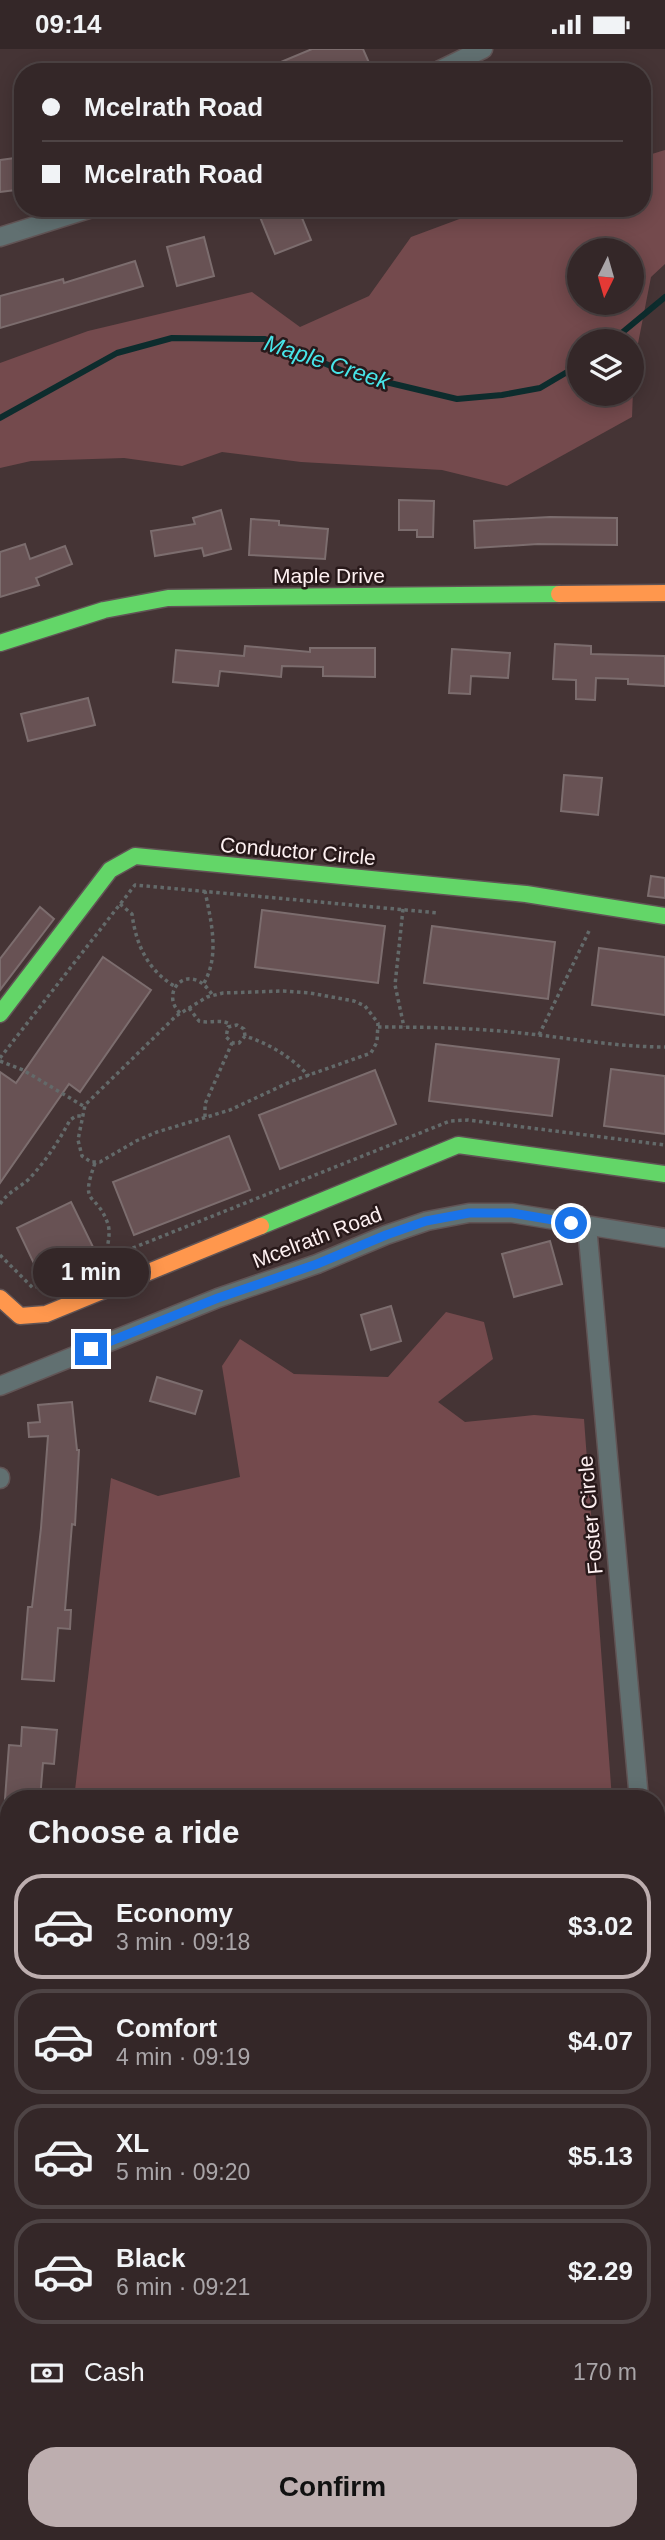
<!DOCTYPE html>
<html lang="en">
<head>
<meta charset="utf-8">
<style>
  :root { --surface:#342728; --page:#3f3334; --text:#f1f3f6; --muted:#a9a5a8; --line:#4e4445; --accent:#bdaeaf }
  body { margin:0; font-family:Helvetica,sans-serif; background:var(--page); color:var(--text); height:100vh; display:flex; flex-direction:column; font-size:26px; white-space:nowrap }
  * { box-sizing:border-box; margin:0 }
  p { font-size:23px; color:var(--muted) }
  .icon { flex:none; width:38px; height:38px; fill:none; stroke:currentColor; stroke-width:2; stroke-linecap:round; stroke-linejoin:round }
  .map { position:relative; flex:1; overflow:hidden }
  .sheet { position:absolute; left:0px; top:1741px; width:665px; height:751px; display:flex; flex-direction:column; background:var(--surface); border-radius:28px 28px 0 0; box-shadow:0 4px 18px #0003,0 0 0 2px var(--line) }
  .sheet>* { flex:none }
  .guide { position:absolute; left:14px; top:14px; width:637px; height:154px; border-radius:28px; box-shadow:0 4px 18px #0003,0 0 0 2px var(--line); display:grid; align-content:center; height:154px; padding:0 28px; background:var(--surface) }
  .needle { width:46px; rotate:185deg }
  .tools { position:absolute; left:567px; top:189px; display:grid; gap:14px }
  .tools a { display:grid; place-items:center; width:77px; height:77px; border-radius:50%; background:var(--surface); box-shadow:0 4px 18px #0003,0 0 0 2px var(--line); font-size:35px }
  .end { position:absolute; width:32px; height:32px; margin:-16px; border:9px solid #1a73e8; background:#fff; box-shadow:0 0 0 4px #fff }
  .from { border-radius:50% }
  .bubble { position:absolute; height:49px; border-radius:24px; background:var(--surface); box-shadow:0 4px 18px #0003,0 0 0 2px var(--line); font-size:23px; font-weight:800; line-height:49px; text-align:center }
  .guide b { display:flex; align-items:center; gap:24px; height:66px; font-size:26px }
  .guide b+b { border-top:2px solid var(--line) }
  .guide i { width:18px; height:18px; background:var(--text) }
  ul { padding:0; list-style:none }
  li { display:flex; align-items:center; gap:21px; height:105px; margin:0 14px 10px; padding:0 14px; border:4px solid var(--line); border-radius:28px }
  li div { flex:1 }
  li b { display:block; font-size:26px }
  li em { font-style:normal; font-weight:800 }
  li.active { border-color:var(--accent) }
  li>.icon { width:63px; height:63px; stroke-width:1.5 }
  h2 { padding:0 28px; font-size:32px; line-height:84px }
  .pay { display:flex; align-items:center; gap:18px; height:77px; padding:0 28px; font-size:26px }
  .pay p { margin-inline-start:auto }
  .button { display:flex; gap:14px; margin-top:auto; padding:14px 28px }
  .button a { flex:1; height:80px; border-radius:28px; background:var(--accent); color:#111; font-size:28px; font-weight:800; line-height:80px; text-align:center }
  .status { display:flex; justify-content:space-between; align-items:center; height:49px; padding:0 35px; background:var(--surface); direction:ltr }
  .status svg { height:19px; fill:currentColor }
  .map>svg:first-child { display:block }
  .green { fill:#744a4d; fill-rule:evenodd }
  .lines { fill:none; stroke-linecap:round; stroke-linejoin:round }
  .stream { stroke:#0d2c2d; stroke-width:6 }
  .building { fill:#685254; stroke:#7c6d6e; stroke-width:2 }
  .street-casing { stroke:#615455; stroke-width:21 }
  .fast-casing { stroke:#615455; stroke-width:19 }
  .slow-casing { stroke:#615455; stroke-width:19 }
  .path { stroke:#636a6a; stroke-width:3.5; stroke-dasharray:3.5 3.5; stroke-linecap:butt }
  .street { stroke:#617071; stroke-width:18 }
  .fast { stroke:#63d668; stroke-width:16 }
  .slow { stroke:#ff974d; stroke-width:16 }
  .route { stroke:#1a73e8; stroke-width:9 }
  .labels { text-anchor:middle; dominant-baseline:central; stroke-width:5; stroke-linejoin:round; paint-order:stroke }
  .street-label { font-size:21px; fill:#fdf0f1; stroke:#28191a }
  .water-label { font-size:23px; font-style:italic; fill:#47e5e9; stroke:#28191a }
</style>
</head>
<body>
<div class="status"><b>09:14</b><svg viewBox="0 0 49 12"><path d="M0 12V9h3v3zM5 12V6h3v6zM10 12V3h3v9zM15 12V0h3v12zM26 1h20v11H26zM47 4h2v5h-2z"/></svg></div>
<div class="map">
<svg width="665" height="2491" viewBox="0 0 665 2491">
  <rect width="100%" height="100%" fill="#453435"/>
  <g class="green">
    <path d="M665 101V215L651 228 634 315 632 368 507 437 442 421 301 413 222 403 182 417 124 409 31 412 0 419V314L88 282 252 243 300 278 369 247 411 188 489 159H642V108ZM632 201V254H579V201ZM579 292H632V345H579Z"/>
    <polygon points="446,1263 484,1273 493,1310 438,1353 465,1373 534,1366 584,1370 612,1750 74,1750 111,1429 158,1447 240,1428 222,1317 240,1290 294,1325 388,1328"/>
    <polygon points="656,2292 665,2315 665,2384 656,2383"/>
    <polygon points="9,2293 9,2368 0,2362 0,2297"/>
  </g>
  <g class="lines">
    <g class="stream">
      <polyline points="612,292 665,248"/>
      <polyline points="0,369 117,304 172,289 265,290 348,324 457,350 502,346 540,339 579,316"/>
    </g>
  </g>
  <g class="building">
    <polygon points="312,0 363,0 370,16 353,23 257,23"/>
    <polygon points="23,108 23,140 0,143 0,111"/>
    <polygon points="281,159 298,159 311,191 275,205 260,168"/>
    <polygon points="204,188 214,227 177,237 167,198"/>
    <polygon points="135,212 143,237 0,279 0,247 63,230 64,234"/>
    <polygon points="399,451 434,452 433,488 417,488 417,481 399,481"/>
    <polygon points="221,461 231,500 204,507 202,499 155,507 151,482 195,475 193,469"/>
    <polygon points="550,468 617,469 617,496 538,495 475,499 474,472"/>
    <polygon points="251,470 279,472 279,476 328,480 325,510 249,506"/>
    <polygon points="25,495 30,510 65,497 72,515 36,529 39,536 0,548 0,503"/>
    <polygon points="555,595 591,597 591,605 665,607 665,637 628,635 628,630 596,629 595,651 576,650 576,631 553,630"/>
    <polygon points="245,597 310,603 310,599 375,599 375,628 323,627 323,618 282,617 281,628 220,622 218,637 173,633 176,601 244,607"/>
    <polygon points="452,600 510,604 508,629 471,627 470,645 449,644"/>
    <polygon points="88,649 95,676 28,692 21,665"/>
    <polygon points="564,726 602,729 598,766 561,762"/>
    <polygon points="651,827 665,829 665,849 648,847"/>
    <polygon points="40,858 54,870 0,941 0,910"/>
    <polygon points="262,861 385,877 378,934 255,918"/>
    <polygon points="432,877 555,893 548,950 424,934"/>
    <polygon points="599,899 665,908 665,966 592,956"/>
    <polygon points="103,908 151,941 80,1043 69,1035 0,1134 0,1023 16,1034"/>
    <polygon points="436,995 559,1010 552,1067 429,1052"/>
    <polygon points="611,1020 665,1027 665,1085 604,1077"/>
    <polygon points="375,1021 396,1075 280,1120 259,1066"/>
    <polygon points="229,1087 250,1141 134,1186 113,1133"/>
    <polygon points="71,1153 93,1198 39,1225 17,1179"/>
    <polygon points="550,1192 562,1235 514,1248 502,1205"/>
    <polygon points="391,1257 401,1292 371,1301 361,1266"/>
    <polygon points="157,1328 202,1342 195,1365 150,1352"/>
    <polygon points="72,1353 77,1401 79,1401 75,1476 72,1475 65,1561 71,1561 70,1580 58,1579 54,1632 22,1630 28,1558 32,1558 41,1479 48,1387 29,1388 28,1374 40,1373 38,1356"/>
    <polygon points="22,1678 57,1681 54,1715 43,1714 40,1750 5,1750 9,1696 21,1697"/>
  </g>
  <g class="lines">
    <defs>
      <g id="street">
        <polyline points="436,23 483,0"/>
        <polyline points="0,188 92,159"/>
        <polyline points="587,1177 639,1750"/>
        <polyline points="0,1337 218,1249 317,1215 386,1186 427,1172 469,1164 512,1164 665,1189"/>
        <polyline points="0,1428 0,1430"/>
        <polyline points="656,1942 665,2041"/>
        <polyline points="0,2487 38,2491"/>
      </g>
      <g id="fast">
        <polyline points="0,594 104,561 168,549 559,545"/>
        <polyline points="0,965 110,821 135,807 526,845 665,867"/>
        <polyline points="261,1177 458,1096 665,1125"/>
      </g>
      <g id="slow">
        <polyline points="559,545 665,544"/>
        <polyline points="0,1249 20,1267 46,1265 261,1177"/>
      </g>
    </defs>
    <use href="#street" class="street-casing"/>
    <use href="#fast" class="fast-casing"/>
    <use href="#slow" class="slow-casing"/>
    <g class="path">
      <path d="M120 855 132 865C136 896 148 922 176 938"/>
      <polyline points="403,860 395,936 404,978"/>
      <path d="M204 934C220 906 211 872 205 842"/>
      <polygon points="283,942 310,944 354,952 365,957 378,974 377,993 371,1004 292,1032 230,1061 157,1083 136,1092 100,1113 91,1113 82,1107 78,1091 85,1056 176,967 207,948 223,944"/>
      <path d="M189 959 199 972C209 975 222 969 231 976"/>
      <path d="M180 964C158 943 190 909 213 947"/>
      <path d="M378 978C429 978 480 979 530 985 576 990 618 998 665 998"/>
      <polyline points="539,986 589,882"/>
      <path d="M245 987 244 980 237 976 228 978 226 988 233 994H239L245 987C270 995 291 1008 309 1027"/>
      <polyline points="0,1009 135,836 439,864"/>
      <polyline points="0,1012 23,1021 85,1058"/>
      <polyline points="205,1068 205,1055 232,994"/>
      <path d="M95 1114C79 1159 96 1141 108 1175 111 1186 107 1198 105 1209"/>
      <path d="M0 1155C8 1143 19 1139 29 1130 45 1113 59 1092 70 1071L76 1067H82"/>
      <polyline points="0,1206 33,1239 450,1072 468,1071 665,1096"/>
    </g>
    <use href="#street" class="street"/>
    <use href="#fast" class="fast"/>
    <use href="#slow" class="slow"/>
  </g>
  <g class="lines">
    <polyline class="route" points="91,1300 218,1249 317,1215 386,1186 426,1172 469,1164 512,1164 571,1174"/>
  </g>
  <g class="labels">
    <g class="street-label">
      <text x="329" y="526">Maple Drive</text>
      <text transform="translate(298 802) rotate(5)">Conductor Circle</text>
      <text transform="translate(317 1188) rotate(-21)">Mcelrath Road</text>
      <text transform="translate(590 1466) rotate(-95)">Foster Circle</text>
    </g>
    <g class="water-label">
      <text transform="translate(327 313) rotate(18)">Maple Creek</text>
    </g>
  </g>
</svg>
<div class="tools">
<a><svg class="needle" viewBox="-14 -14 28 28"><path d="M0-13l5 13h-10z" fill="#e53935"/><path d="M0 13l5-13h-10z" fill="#a9a5a8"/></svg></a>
<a><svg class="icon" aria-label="layers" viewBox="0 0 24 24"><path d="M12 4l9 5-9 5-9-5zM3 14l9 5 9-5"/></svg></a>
</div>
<i class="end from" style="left:571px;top:1174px"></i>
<i class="end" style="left:91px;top:1300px"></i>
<div class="bubble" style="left:33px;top:1199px;width:116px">1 min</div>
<div class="guide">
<b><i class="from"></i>Mcelrath Road</b>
<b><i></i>Mcelrath Road</b>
</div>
<section class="sheet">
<h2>Choose a ride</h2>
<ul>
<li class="active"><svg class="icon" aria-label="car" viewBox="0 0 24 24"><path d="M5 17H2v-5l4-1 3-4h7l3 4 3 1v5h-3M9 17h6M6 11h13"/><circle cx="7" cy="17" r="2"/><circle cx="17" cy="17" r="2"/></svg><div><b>Economy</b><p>3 min · 09:18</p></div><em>$3.02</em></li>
<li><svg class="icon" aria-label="car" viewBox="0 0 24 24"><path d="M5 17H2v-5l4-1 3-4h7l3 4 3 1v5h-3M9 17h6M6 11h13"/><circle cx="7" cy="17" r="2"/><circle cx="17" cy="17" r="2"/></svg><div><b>Comfort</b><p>4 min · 09:19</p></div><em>$4.07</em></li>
<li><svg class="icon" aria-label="car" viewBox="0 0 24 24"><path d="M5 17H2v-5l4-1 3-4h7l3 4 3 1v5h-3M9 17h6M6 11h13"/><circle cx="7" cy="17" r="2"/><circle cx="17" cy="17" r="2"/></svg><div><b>XL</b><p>5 min · 09:20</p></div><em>$5.13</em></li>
<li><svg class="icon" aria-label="car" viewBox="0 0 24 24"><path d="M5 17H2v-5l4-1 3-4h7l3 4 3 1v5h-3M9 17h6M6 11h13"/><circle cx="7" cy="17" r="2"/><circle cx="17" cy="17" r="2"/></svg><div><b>Black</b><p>6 min · 09:21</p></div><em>$2.29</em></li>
</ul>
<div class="pay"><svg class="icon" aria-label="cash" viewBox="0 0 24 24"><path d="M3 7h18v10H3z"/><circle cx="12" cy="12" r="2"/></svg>Cash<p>170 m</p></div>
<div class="button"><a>Confirm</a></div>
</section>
</div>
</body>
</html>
